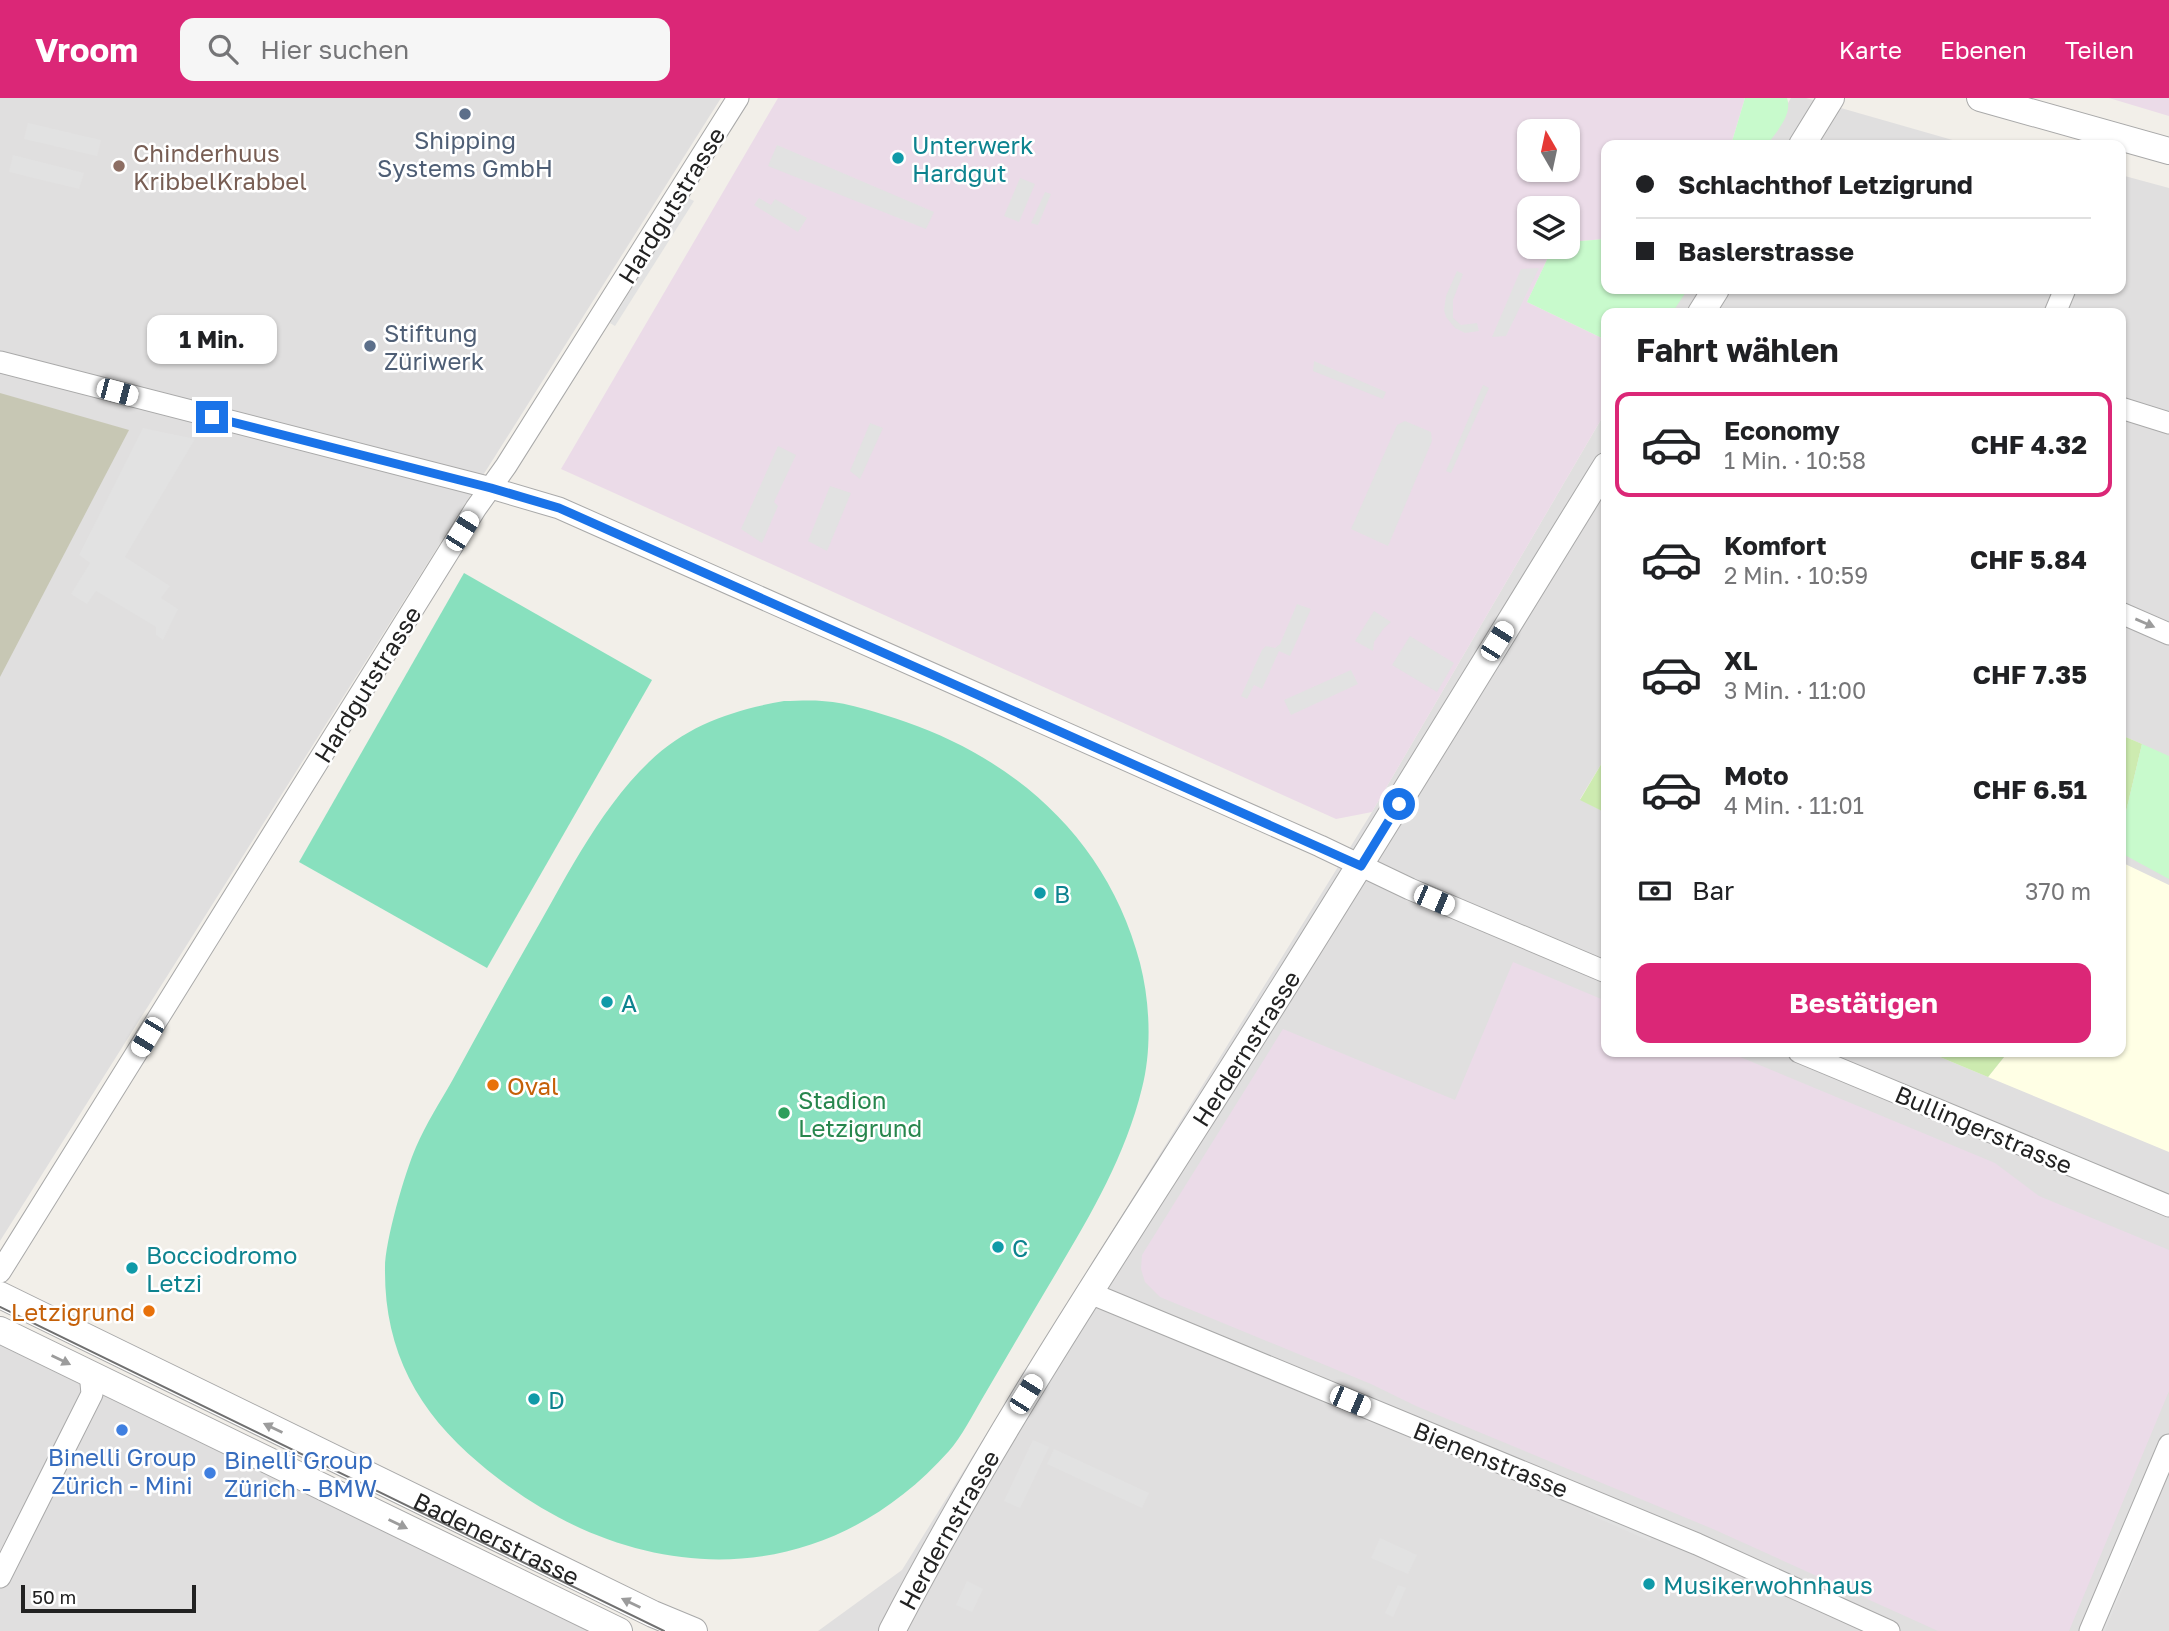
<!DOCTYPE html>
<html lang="de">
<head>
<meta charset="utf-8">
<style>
  :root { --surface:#fff; --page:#f6f6f6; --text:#202124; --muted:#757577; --line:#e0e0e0; --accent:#db2777 }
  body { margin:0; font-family:"Golos Text",sans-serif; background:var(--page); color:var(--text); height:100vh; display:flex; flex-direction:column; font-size:26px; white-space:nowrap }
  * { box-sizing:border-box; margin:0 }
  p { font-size:23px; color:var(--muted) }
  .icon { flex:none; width:38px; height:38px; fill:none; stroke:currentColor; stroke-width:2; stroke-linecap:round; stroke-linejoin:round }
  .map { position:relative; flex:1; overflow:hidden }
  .drawer { position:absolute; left:1601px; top:210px; width:525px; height:749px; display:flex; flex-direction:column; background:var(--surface); border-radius:14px; box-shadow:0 2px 5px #0004 }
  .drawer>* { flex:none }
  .hud { position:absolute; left:1601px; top:42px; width:525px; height:154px; border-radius:14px; box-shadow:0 2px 5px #0004; display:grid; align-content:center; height:154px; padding:0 35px; background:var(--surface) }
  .needle { width:46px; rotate:351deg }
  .controls { position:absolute; left:1517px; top:21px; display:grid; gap:14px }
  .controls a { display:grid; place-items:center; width:63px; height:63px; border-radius:14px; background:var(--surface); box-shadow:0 2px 5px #0004; font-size:35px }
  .scale { position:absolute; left:21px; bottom:18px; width:175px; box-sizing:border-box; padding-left:7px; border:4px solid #222; border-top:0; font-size:19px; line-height:24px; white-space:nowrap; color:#222; -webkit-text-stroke:5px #fff; paint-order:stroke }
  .end { position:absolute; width:32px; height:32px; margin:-16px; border:9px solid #1a73e8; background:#fff; box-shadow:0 0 0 4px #fff }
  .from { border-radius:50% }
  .bubble { position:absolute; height:49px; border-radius:14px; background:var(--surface); box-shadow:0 2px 5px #0004; font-size:23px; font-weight:700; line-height:49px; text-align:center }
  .car { position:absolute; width:21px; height:42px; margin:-21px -10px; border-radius:9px; box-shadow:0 0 5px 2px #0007; background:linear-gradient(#fff 24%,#345 0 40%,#fff 0 76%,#345 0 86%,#fff 0) }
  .hud b { display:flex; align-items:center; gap:24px; height:66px; font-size:26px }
  .hud b+b { border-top:2px solid var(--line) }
  .hud i { width:18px; height:18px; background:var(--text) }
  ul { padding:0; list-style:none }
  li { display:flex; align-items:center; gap:21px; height:105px; margin:0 14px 10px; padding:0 21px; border:4px solid transparent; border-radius:14px }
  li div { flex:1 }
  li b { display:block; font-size:26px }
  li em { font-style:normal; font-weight:700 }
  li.current { border-color:var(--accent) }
  li>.icon { width:63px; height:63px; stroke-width:1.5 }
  h2 { padding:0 35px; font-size:32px; line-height:84px }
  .pay { display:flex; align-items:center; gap:18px; height:77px; padding:0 35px; font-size:26px }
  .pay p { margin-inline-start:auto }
  .action { display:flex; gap:14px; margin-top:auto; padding:14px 35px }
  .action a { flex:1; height:80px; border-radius:14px; background:var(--accent); color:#fff; font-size:28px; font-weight:700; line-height:80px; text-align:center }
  header { display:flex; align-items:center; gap:42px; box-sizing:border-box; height:98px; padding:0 35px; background:var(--accent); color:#fff }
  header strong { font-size:33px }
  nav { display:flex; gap:38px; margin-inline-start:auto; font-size:24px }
  .search { width:490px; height:63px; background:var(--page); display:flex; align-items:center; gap:18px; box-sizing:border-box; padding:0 24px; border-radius:14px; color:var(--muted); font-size:26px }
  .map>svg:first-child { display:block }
  .residential { fill:#e0dfdf }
  .industrial { fill:#ebdbe8; fill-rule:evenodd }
  .education { fill:#ffffe5 }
  .construction { fill:#c7c7b4 }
  .grass { fill:#cdebb0 }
  .park { fill:#c8facc }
  .pitch { fill:#88e0be }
  .parking { fill:#e2e2e2 }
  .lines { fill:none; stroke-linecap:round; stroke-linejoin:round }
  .minor-casing { stroke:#a9a9a9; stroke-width:23 }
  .tertiary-casing { stroke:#a9a9a9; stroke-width:28 }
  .minor { stroke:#fff; stroke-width:21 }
  .tertiary { stroke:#fff; stroke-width:26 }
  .tram { stroke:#707070; stroke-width:2 }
  .oneway { fill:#9c9c9c }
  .route { stroke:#1a73e8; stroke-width:9 }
  .service-dot { fill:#5c6f8a; stroke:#fff; stroke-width:2.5 }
  .culture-dot { fill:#0f9aa8; stroke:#fff; stroke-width:2.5 }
  .education-dot { fill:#8d6e63; stroke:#fff; stroke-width:2.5 }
  .food-dot { fill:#e8710a; stroke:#fff; stroke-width:2.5 }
  .leisure-dot { fill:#2e9e5b; stroke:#fff; stroke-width:2.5 }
  .shop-dot { fill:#3f7fe0; stroke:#fff; stroke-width:2.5 }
  .labels { text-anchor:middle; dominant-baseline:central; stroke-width:5; stroke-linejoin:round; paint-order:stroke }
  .service-label { font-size:24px; fill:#4e5e75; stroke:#fff }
  .culture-label { font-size:24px; fill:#0d838f; stroke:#fff; text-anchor:start }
  .education-label { font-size:24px; fill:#785e54; stroke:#fff; text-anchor:start }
  .street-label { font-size:24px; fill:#222; stroke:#fff }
  .food-label { font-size:24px; fill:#c56008; stroke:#fff; text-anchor:start }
  .leisure-label { font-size:24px; fill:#27864d; stroke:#fff; text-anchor:start }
  .shop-label { font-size:24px; fill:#366cbe; stroke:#fff }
</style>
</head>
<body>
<header>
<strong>Vroom</strong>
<div class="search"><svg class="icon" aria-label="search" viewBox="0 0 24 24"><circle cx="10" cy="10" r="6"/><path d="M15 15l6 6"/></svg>Hier suchen</div>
<nav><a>Karte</a><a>Ebenen</a><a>Teilen</a></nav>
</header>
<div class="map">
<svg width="2169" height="1533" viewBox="0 0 2169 1533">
  <rect width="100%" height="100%" fill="#f2efe9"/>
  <g class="residential">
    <polygon points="0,0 721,0 0,1143"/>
    <polygon points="1791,0 1806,0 1970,47 1763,47"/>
    <polygon points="2121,77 2169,90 2169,1533 818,1533 902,1472 1372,714 1606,313 1606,658 1580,701 1606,715 1606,954 1928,954 1988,979 2008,954 2121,954 2121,735 2142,646 2121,637 2121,215 1664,215 1679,191 2121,191"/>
    <polygon points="0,1245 604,1533 0,1533"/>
  </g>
  <g class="industrial">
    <path d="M778 0H1745L1731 47H1606V141L1568 144V110H1530V149H1553L1527 204 1606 242V313L1372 714 1336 721 561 371ZM1530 33H1568V72H1530Z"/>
    <polygon points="2109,0 2169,0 2169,18"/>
    <polygon points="1513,864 1606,903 1606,954 1728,954 1995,1065 2039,1098 2169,1152 2169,1293 2069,1533 1938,1533 1713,1431 1416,1308 1371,1286 1160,1199 1145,1184 1141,1171 1142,1157 1283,931 1455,1002"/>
  </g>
  <polygon class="education" points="2121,764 2169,787 2169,1054 1988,979 2008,954 2121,954"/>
  <polygon class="construction" points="0,295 129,332 0,579"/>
  <g class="grass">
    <polygon points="2121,637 2142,646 2121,735"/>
    <polygon points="1606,658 1606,715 1580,702"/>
    <polygon points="1928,954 2008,954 1988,979"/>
  </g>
  <g class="park">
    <path d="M1745 0H1787C1793 17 1776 34 1767 47H1731Z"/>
    <polygon points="1606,141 1606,191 1688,191 1672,215 1606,215 1606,242 1527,204 1553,149 1568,149 1568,144"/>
    <polygon points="2142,646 2169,658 2169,781 2121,755 2121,735"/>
  </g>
  <g class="pitch">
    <polygon points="464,475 652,582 487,870 299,764"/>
    <path d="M784 603C796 603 809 602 822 603 851 605 879 615 906 624 1021 664 1109 746 1140 865 1150 904 1152 951 1142 990 1122 1072 1075 1142 1033 1214 1016 1243 999 1272 982 1301 972 1318 962 1338 949 1353 816 1502 624 1489 479 1365 417 1313 384 1252 385 1170 385 1143 405 1074 416 1049 426 1026 440 1004 452 983 476 939 500 895 525 851 562 788 596 715 649 664 687 627 733 612 784 603Z"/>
  </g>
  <g class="parking">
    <polygon points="28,25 101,42 97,58 24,41"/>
    <polygon points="777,47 934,114 926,131 768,68"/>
    <polygon points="13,57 84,75 79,91 9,74"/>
    <polygon points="1020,80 1035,86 1019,124 1004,118"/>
    <polygon points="1045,94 1051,96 1038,127 1031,125"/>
    <polygon points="688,100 694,103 615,228 610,225"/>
    <polygon points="759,100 771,107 775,101 807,120 798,134 754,107"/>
    <polygon points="1539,170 1506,238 1492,239 1521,171"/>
    <polygon points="1457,173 1463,176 1453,202 1453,220 1461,227 1477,225 1479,233 1465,235 1455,230 1446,219 1444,212 1446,198"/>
    <polygon points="1314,263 1386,294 1383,301 1313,273"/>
    <polygon points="1483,287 1489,290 1451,375 1446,373"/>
    <polygon points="1405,323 1431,334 1432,343 1388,448 1351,431 1397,327"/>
    <polygon points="870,325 883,330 860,381 850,373"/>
    <polygon points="143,330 195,341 125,459 170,488 161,500 178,511 163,542 156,537 156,529 96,493 87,506 71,496 90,465 79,457"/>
    <polygon points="778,348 796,357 774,404 778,408 762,445 741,431"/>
    <polygon points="830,388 851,395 827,453 808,443"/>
    <polygon points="1297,506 1311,511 1290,558 1279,553 1262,591 1254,587 1247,601 1241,598 1262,552 1266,548 1275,550 1280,546"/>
    <polygon points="1374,513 1391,524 1384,530 1374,544 1373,553 1355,543"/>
    <polygon points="1410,538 1454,565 1437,594 1392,567"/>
    <polygon points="1351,572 1358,586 1291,617 1284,602"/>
    <polygon points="1033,1342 1049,1349 1020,1410 1004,1403"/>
    <polygon points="1054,1351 1149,1395 1142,1410 1047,1366"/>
    <polygon points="1591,1410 1652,1437 1650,1443 1588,1416"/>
    <polygon points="1380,1440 1417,1457 1408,1476 1371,1460"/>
    <polygon points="2130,1455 2136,1458 2105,1533 2098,1533"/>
    <polygon points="967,1483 983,1491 972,1514 956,1507"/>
    <polygon points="1398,1487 1406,1490 1393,1519 1385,1515"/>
  </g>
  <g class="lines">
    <defs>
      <g id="minor">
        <polyline points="2055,215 2065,191"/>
        <polyline points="0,264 491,390 559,410 1320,748 1410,791 1606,874"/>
        <polyline points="2121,310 2169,325"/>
        <polyline points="2121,515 2169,536"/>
        <polyline points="1799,954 2169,1108"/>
        <polyline points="0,1174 476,410 506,368 738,0"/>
        <polyline points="1090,1195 1697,1446 1889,1533"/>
        <polyline points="0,1479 92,1296 91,1285 95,1278"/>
        <polyline points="2090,1533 2169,1347"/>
      </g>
      <g id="tertiary">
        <polyline points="1980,0 2169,53"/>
        <polyline points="1802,47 1831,0"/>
        <polyline points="1701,215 1716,191"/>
        <path id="s1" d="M0 1197 653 1516 694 1533"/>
        <polyline points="0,1232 619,1533"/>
        <path id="s2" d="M892 1533C994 1336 1118 1151 1237 963 1362 766 1483 567 1606 368"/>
      </g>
    </defs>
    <use href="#minor" class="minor-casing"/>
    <use href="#tertiary" class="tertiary-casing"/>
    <use href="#minor" class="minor"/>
    <use href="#tertiary" class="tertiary"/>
    <polyline class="tram" points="0,1209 664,1533"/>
  </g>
  <defs><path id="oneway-solid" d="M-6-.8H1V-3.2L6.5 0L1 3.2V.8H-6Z" transform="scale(1.75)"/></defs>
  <g class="oneway">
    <use href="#oneway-solid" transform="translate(2145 525) rotate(23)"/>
    <use href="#oneway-solid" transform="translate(61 1262) rotate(26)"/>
    <use href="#oneway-solid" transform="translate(273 1330) rotate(-154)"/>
    <use href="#oneway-solid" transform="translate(398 1426) rotate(26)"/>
    <use href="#oneway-solid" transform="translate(631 1505) rotate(-154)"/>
  </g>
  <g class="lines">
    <polyline class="route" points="212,319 491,390 559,410 1361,768 1399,706"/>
  </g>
  <g class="service-dot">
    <circle cx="465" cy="16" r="7"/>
    <circle cx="370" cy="248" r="7"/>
  </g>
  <g class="culture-dot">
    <circle cx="898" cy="60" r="7"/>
    <circle cx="1040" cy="795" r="7"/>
    <circle cx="607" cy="904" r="7"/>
    <circle cx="998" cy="1149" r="7"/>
    <circle cx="132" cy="1170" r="7"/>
    <circle cx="534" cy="1301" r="7"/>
    <circle cx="1649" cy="1486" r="7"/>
  </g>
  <circle class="education-dot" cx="119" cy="68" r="7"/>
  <g class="food-dot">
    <circle cx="493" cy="987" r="7"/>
    <circle cx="149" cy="1213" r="7"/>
  </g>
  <circle class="leisure-dot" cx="784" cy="1015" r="7"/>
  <g class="shop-dot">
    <circle cx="122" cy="1332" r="7"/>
    <circle cx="210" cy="1375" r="7"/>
  </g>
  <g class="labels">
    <g class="service-label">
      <text x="465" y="41">Shipping<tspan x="465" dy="28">Systems GmbH</tspan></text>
      <text x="384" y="234" text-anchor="start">Stiftung<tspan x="384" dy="28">Züriwerk</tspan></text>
    </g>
    <g class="culture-label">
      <text x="912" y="46">Unterwerk<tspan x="912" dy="28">Hardgut</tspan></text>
      <text x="1054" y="795">B</text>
      <text x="621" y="904">A</text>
      <text x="1012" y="1149">C</text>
      <text x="146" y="1156">Bocciodromo<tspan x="146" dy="28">Letzi</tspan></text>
      <text x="548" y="1301">D</text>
      <text x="1663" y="1486">Musikerwohnhaus</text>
    </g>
    <g class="education-label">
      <text x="133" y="54">Chinderhuus<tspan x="133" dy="28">KribbelKrabbel</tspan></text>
    </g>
    <g class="street-label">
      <text transform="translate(671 107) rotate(-58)">Hardgutstrasse</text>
      <text transform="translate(367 586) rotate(-58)">Hardgutstrasse</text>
      <text stroke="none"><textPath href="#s2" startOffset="682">Herdernstrasse</textPath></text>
      <text transform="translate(1984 1031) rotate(23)">Bullingerstrasse</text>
      <text transform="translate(1491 1361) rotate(22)">Bienenstrasse</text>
      <text stroke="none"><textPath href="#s2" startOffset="116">Herdernstrasse</textPath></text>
      <text stroke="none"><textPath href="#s1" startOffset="553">Badenerstrasse</textPath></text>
    </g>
    <g class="food-label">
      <text x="507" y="987">Oval</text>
      <text x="135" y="1213" text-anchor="end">Letzigrund</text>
    </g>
    <g class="leisure-label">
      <text x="798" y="1001">Stadion<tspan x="798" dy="28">Letzigrund</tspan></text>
    </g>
    <g class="shop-label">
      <text x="122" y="1358">Binelli Group<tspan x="122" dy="28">Zürich - Mini</tspan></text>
      <text x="224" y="1361" text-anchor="start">Binelli Group<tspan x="224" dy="28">Zürich - BMW</tspan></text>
    </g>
  </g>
</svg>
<div class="controls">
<a><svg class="needle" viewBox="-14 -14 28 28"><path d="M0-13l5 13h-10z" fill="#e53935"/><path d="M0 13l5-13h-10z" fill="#757577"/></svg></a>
<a><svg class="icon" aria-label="layers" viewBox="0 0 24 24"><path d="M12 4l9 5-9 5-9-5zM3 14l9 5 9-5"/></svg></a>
</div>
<div class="scale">50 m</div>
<i class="end from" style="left:1399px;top:706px"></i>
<i class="end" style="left:212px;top:319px"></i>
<div class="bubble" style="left:147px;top:217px;width:130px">1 Min.</div>
<i class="car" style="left:117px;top:294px;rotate:105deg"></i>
<i class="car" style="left:462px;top:433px;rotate:32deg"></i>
<i class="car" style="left:1497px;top:543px;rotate:32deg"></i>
<i class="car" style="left:1434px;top:802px;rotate:113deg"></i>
<i class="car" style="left:147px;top:939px;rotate:211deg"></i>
<i class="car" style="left:1026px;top:1296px;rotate:32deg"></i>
<i class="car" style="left:1350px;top:1303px;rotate:113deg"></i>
<div class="hud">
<b><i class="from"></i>Schlachthof Letzigrund</b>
<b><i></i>Baslerstrasse</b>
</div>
<section class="drawer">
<h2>Fahrt wählen</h2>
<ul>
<li class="current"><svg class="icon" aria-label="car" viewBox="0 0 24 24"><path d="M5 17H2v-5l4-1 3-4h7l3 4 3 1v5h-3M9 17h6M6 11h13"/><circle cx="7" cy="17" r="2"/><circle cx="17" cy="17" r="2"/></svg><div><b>Economy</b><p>1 Min. · 10:58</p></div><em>CHF 4.32</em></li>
<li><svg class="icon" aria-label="car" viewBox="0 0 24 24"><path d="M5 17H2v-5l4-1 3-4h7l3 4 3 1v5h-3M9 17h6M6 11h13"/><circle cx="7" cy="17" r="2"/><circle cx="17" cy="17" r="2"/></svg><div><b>Komfort</b><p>2 Min. · 10:59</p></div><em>CHF 5.84</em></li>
<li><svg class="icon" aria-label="car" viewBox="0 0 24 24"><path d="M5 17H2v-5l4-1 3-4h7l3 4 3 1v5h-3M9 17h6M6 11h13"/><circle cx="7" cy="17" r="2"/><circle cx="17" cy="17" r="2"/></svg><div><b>XL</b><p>3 Min. · 11:00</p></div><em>CHF 7.35</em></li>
<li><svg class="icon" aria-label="car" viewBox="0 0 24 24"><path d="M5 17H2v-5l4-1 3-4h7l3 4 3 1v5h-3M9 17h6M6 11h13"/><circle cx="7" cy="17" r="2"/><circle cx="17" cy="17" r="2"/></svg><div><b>Moto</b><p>4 Min. · 11:01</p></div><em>CHF 6.51</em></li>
</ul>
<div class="pay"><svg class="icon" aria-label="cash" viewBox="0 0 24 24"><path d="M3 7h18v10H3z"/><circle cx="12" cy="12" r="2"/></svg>Bar<p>370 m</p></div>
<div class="action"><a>Bestätigen</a></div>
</section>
</div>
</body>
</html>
